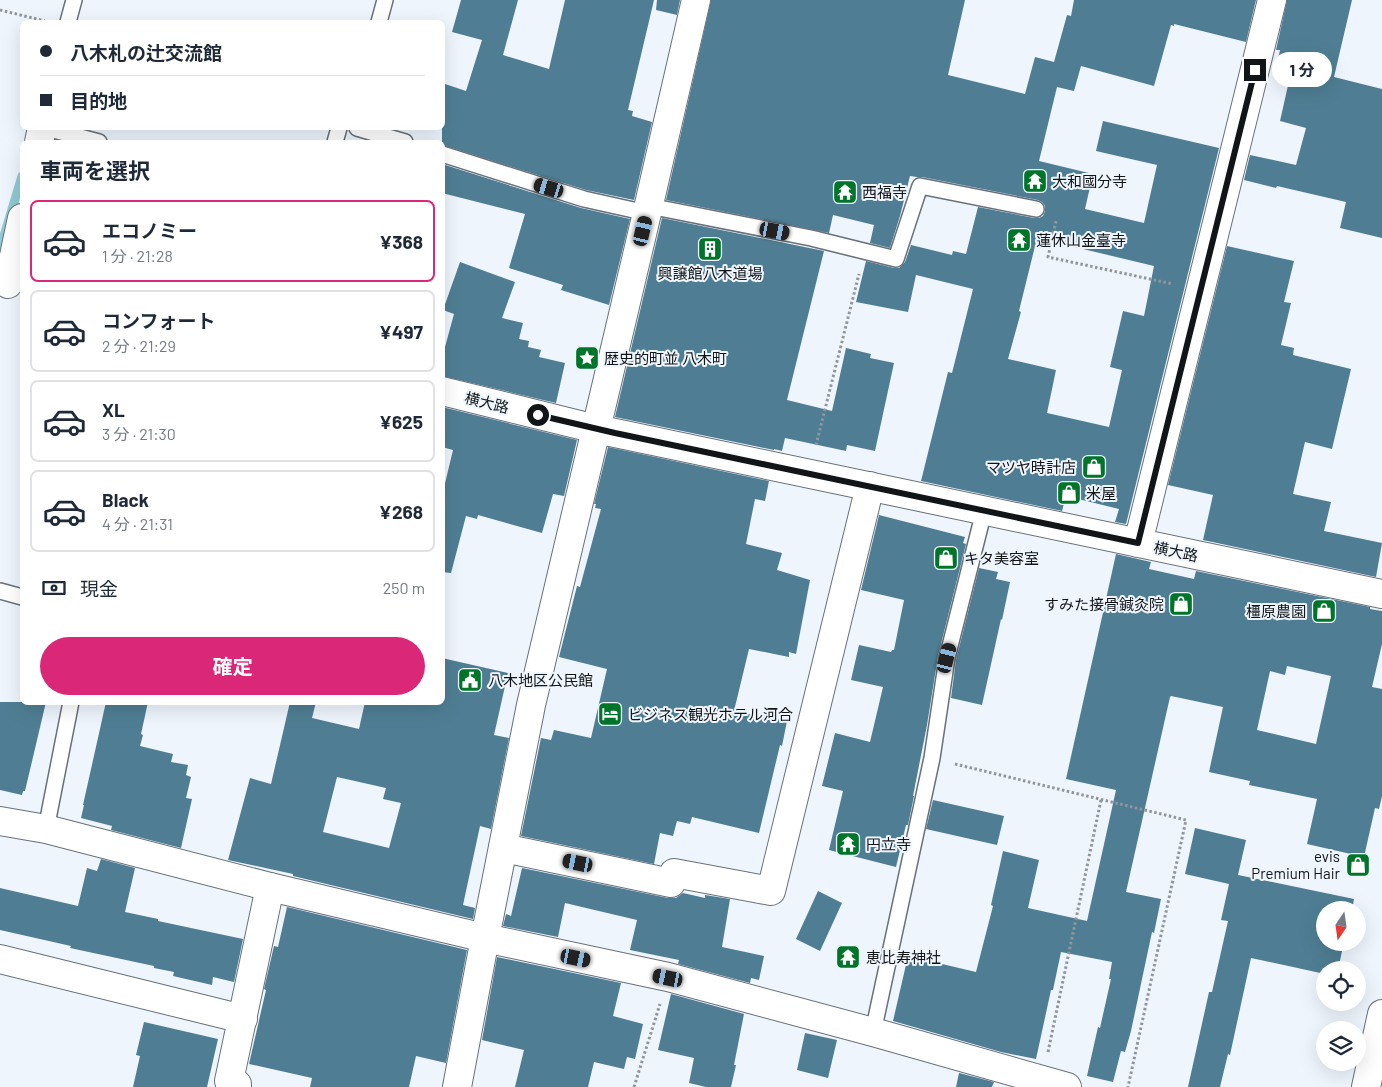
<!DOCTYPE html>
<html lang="ja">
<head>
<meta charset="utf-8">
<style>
  :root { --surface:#fff; --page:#f2f2f3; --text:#1f2937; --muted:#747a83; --line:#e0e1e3; --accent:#db2777 }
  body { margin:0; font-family:Barlow,"Noto Sans JP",sans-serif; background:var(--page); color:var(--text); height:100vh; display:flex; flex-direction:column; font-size:19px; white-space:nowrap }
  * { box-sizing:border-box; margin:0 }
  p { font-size:16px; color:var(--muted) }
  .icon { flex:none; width:28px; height:28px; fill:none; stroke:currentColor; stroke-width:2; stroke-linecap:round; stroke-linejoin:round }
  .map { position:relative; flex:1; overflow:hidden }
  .drawer { position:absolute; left:20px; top:140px; width:425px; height:565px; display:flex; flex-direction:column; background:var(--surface); border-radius:8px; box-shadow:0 5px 20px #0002 }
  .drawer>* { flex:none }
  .banner { position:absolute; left:20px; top:20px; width:425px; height:110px; border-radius:8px; box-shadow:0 5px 20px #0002; display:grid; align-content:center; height:110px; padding:0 20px; background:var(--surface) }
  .needle { width:32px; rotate:193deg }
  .buttons { position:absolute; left:1316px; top:901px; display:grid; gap:10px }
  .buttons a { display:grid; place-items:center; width:50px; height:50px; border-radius:50%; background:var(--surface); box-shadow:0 5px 20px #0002; font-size:25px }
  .end { position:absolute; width:22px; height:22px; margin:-11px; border:6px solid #111518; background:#fff; box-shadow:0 0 0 2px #fff }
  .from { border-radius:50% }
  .bubble { position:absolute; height:35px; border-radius:18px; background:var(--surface); box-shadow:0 5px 20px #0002; font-size:16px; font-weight:700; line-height:35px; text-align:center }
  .car { position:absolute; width:15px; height:30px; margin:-15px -8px; border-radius:6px; box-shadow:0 0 4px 1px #0007; background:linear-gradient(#222 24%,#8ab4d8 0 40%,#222 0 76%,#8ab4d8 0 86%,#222 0) }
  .banner b { display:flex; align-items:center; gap:18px; height:48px; font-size:19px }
  .banner b+b { border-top:1px solid var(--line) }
  .banner i { width:12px; height:12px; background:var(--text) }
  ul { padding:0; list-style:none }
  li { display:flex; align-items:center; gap:15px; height:82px; margin:0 10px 8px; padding:0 10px; border:2px solid var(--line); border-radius:8px }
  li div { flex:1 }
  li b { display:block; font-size:19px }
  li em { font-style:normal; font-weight:700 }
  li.selected { border-color:var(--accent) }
  li>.icon { width:45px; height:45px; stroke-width:1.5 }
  h2 { padding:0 20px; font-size:22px; line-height:60px }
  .pay { display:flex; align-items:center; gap:12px; height:55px; padding:0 20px; font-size:19px }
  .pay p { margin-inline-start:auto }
  .cta { display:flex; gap:10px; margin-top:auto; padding:10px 20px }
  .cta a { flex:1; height:58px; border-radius:30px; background:var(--accent); color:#fff; font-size:20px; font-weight:700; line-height:58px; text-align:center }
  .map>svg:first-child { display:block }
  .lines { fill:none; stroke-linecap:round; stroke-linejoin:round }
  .stream { stroke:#90cad4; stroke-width:9 }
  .building { fill:#4f7e94; fill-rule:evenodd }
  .lane-casing { stroke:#687079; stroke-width:18 }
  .street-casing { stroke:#687079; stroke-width:30 }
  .highway-casing { stroke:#687079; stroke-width:30 }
  .path { stroke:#90969c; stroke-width:3; stroke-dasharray:2.5 2.5; stroke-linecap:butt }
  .lane { stroke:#fff; stroke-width:15 }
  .street { stroke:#fff; stroke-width:28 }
  .highway { stroke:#fff; stroke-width:28 }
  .route { stroke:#111518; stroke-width:6 }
  .labels { text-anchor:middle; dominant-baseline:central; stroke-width:4; stroke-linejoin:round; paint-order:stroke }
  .poi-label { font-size:15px; fill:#111518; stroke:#eef5fd; text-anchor:start }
  .street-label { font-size:15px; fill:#111518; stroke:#eef5fd }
</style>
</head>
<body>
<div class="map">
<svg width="1382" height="1087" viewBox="0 0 1382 1087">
  <rect width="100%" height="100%" fill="#eef5fd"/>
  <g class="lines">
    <polyline class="stream" points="0,249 22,176"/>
  </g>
  <g class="building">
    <polygon points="461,0 518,0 503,55 549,69 565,0 654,0 628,110 633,111 632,116 652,122 634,200 586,190 442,145 442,83 466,91 482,40 452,32"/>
    <polygon points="657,0 680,0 677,15 656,10"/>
    <path d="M711 0H965L948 75 1025 94 1035 57 1054 62 1067 15 1071 16 1074 0H1256L1246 42 1174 24V26L1171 25 1154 86 1081 66 1074 91 1057 87 1039 161 1093 174 1085 209 1144 223 1157 165 1096 151 1103 121 1219 148 1126 524 1115 522 1119 509 1066 496 1062 511 921 481 948 372 952 373 973 289 916 275 908 312 856 302 866 261 894 268H899L905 262 911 245 952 255 953 251 966 254 978 207 1034 218H1039L1043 216 1045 211V206L1042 202 1038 200 922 177H917L910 176 900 216 890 248 870 243 874 225 833 215 829 233 666 200ZM1037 238 1154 266 1144 316 1123 311 1110 367 1122 370 1109 427 1047 413 1056 370 1008 359 1021 312 1019 311Z"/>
    <polygon points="1287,0 1352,0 1334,77 1382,89 1382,238 1340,228 1346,202 1277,186 1276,188 1244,180 1250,155 1296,165 1306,128 1280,121 1289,81 1274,77 1280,50 1276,50"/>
    <polygon points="442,164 581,208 630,219 609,305 561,290 563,285 509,268 525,214 442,193"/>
    <polygon points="662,218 824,251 787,400 832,411 846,348 871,354 870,358 894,363 875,451 847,445 846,451 785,438 782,451 774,449 774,450 615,417"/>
    <polygon points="1227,246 1294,261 1284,302 1291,303 1281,345 1294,348 1293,355 1351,369 1332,449 1305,442 1293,494 1331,502 1324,531 1382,543 1376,577 1203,540 1213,495 1168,485"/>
    <polygon points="460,262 515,282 502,318 523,323 519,339 529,341 528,347 541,350 539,357 565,363 556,403 442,376 442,358 454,314 443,310"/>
    <polygon points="442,407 577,440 564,496 553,494 542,533 478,515 477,519 466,516 451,573 442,572 442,496 453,450 442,447"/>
    <polygon points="608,447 769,481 765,501 755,499 746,544 782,553 777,570 810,580 796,654 789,652 789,657 749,649 734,711 787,721 782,746 780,745 759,833 692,817 690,824 677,821 673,836 660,833 654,864 521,836 541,738 551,740 554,730 591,738 607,669 559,657 577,586 580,587 601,509 595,508 596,504 594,504"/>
    <polygon points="879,515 965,537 963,543 966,544 938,656 927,725 913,796 914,796 908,825 906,825 896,867 829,850 843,791 822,786 835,733 870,742 883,687 851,680 859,645 891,652 892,650 894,650 904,600 861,590"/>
    <path d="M1116 554 1151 562 1149 569 1194 579 1196 571 1370 607V609L1382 611V644L1372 687 1382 689V796L1379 809 1375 808 1364 857 1307 844 1317 799 1249 785 1250 781 1209 772 1223 707 1171 696 1170 697 1126 892 1161 899 1154 933 1152 932 1131 1031 1125 1052 1121 1051 1113 1082 1087 1076 1098 1027 1100 1028 1111 979H1109L1112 962 1061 952 1053 990H1051L1036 1059 1001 1052 893 1021 908 956 976 972 993 906 991 905 1003 851 1039 860 1028 908 1087 921 1116 790 1066 779ZM1287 666 1331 676 1316 744 1257 730 1270 671 1285 675Z"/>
    <polygon points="979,568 998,572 996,579 1010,582 1002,620 1001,619 982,705 951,698 956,660"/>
    <path d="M442 658 508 673 494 735 509 738 491 829 480 826 463 905 475 908 473 919 293 876V874L228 860 250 778 271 784 290 702H316L312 718 359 729 365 702H442ZM337 777 386 788 383 799 401 803 389 848 323 832Z"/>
    <polygon points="0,702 46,702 25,791 23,791 22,795 0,790"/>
    <polygon points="106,702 148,702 141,734 143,735 140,746 173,754 171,762 188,765 186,775 191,777 186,798 192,799 181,848 111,830 112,826 81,818 84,805 83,805"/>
    <polygon points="933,800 1004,816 997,845 926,829"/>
    <polygon points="1195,828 1246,840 1238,875 1354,899 1352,910 1325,910 1325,942 1344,942 1338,970 1325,970 1325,974 1251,958 1230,1055 1228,1054 1220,1087 1188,1087 1209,992 1212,992 1228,921 1221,920 1229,884 1185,874"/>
    <polygon points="101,859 135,868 125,912 158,919 158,921 243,939 234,982 213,977 212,985 173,976 174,972 154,968 154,966 70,948 71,946 0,930 0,888 78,906 87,868 97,871"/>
    <polygon points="522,868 668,898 676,898 683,893 705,898 705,895 730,899 722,947 764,956 759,980 751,978 750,983 678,964 679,960 630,950 637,920 565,903 558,937 503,926 506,914 511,916"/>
    <polygon points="818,891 842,903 820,951 796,939"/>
    <polygon points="287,907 467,950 446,1063 416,1056 409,1087 310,1087 312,1078 249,1064 266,990 264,989 274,946 278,947"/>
    <polygon points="497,957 621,983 613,1016 643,1024 635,1059 627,1057 624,1069 594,1062 588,1087 515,1087 524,1050 482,1040"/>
    <polygon points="671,994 744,1014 734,1065 736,1065 731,1087 706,1087 689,1083 694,1058 658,1050"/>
    <polygon points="144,1022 218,1039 207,1087 133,1087 140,1056 136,1055"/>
    <polygon points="805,1033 837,1040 828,1078 797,1070"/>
    <polygon points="959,1073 994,1082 992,1087 956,1087"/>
  </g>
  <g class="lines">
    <defs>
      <g id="lane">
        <polyline points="68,22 74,0"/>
        <polyline points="379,22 385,0"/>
        <polyline points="46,128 99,142"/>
        <polyline points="357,128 405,142"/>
        <polyline points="335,142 339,128"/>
        <polyline points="442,154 584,199 647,213"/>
        <polyline points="649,206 811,238 896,259 920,186 1036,209"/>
        <polyline points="0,591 22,597"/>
        <polyline points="46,829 71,702"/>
        <polyline points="873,1032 932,758 947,658 984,511"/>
      </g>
      <g id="street">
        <polyline points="39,142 42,128"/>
        <polyline points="8,284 22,218"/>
        <polyline points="442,391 596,429 1382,594"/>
        <polyline points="1138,543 1272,0"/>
        <polyline points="0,821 46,829 270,887 485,938 668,977 873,1032 1067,1087"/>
        <polyline points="503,848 671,883 674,873 771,891 870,486"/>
        <polyline points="0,959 243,1019"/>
        <polyline points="237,1087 237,1084 229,1081 270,887"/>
        <polyline points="457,1087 485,938 531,705 647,213 696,0"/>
      </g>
      <polyline id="highway" points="1366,1087 1382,1014"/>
    </defs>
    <use href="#lane" class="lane-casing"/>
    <use href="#street" class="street-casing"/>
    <use href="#highway" class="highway-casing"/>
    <g class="path">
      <polyline points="0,10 45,21"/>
      <polyline points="1056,221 1048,257 1173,284"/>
      <polyline points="816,445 859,274"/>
      <polyline points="955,764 1186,820 1128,1087"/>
      <polyline points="1048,1052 1101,800"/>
      <polyline points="634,1087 660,1004"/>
    </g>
    <use href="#lane" class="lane"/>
    <use href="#street" class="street"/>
    <use href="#highway" class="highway"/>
  </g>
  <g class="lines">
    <polyline class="route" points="538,415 615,433 1138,543 1255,70"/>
  </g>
  <defs>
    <symbol id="temple-square" viewBox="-11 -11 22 22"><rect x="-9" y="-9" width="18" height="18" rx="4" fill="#007429" stroke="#eef5fd"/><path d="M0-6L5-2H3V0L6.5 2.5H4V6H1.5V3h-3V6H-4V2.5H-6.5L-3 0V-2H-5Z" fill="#fff"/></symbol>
    <symbol id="building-square" viewBox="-11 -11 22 22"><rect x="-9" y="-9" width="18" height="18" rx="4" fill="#007429" stroke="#eef5fd"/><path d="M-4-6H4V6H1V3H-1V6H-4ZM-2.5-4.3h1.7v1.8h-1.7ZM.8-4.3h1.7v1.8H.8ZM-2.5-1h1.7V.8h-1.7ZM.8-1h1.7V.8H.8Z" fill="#fff"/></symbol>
    <symbol id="sight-square" viewBox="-11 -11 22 22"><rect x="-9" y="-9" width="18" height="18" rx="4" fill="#007429" stroke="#eef5fd"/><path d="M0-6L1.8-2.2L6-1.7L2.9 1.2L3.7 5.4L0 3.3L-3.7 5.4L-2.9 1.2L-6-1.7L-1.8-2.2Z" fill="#fff"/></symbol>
    <symbol id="shop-square" viewBox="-11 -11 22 22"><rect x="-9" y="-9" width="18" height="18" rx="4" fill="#007429" stroke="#eef5fd"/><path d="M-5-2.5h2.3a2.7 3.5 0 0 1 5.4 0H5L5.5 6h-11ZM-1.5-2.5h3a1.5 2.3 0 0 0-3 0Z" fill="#fff"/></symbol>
    <symbol id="civic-square" viewBox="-11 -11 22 22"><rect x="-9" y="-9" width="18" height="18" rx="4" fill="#007429" stroke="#eef5fd"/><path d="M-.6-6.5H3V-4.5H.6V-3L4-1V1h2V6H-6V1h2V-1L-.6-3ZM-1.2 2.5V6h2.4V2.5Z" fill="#fff"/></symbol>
    <symbol id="hotel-square" viewBox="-11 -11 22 22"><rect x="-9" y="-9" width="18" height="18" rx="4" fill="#007429" stroke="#eef5fd"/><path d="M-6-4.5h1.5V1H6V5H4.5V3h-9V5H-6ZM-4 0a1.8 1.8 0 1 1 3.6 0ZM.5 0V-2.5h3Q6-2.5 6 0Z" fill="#fff"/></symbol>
  </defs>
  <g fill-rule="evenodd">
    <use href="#temple-square" x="1021" y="167" width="28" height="28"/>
    <use href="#temple-square" x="831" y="178" width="28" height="28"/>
    <use href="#temple-square" x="1005" y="226" width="28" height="28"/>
    <use href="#building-square" x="696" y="235" width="28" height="28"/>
    <use href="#sight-square" x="573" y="344" width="28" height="28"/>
    <use href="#shop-square" x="1080" y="453" width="28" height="28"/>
    <use href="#shop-square" x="1055" y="479" width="28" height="28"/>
    <use href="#shop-square" x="932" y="544" width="28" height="28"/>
    <use href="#shop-square" x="1167" y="590" width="28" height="28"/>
    <use href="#shop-square" x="1310" y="597" width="28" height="28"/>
    <use href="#civic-square" x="456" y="666" width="28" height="28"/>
    <use href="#hotel-square" x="596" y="700" width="28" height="28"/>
    <use href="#temple-square" x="834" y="830" width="28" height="28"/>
    <use href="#shop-square" x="1344" y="851" width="28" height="28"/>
    <use href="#temple-square" x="834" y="943" width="28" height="28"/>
  </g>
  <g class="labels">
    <g class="poi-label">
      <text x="1052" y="181">大和國分寺</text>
      <text x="862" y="192">西福寺</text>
      <text x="1036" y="240">蓮休山金臺寺</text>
      <text x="710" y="273" text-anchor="middle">興譲館八木道場</text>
      <text x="604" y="358">歴史的町並 八木町</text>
      <text x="1076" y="467" text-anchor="end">マツヤ時計店</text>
      <text x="1086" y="493">米屋</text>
      <text x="964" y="558">キタ美容室</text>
      <text x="1164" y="604" text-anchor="end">すみた接骨鍼灸院</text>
      <text x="1306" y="611" text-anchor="end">橿原農園</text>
      <text x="488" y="680">八木地区公民館</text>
      <text x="628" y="714">ビジネス観光ホテル河合</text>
      <text x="866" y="844">円立寺</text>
      <text x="1340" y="856" text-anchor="end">evis<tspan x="1340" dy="17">Premium Hair</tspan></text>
      <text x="866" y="957">恵比寿神社</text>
    </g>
    <g class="street-label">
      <text transform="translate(487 402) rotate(14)">横大路</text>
      <text transform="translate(1176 551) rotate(12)">横大路</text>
    </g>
  </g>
</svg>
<div class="buttons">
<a><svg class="needle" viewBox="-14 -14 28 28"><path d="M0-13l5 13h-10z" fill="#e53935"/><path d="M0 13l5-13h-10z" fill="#747a83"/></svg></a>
<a><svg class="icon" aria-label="locate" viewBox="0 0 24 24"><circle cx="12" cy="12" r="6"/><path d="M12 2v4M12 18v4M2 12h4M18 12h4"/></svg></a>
<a><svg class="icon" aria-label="layers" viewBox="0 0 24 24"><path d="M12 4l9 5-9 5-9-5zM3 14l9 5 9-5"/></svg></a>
</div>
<i class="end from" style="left:538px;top:415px"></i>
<i class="end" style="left:1255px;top:70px"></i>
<div class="bubble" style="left:1272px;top:52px;width:60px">1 分</div>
<i class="car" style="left:549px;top:188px;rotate:287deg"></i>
<i class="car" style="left:643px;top:231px;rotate:13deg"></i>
<i class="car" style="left:775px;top:231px;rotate:101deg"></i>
<i class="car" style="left:947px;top:658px;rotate:14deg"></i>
<i class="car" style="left:578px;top:863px;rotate:282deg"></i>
<i class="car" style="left:576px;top:958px;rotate:102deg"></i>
<i class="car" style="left:668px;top:978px;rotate:282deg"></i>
<div class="banner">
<b><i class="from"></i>八木札の辻交流館</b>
<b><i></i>目的地</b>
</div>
<section class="drawer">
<h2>車両を選択</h2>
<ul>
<li class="selected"><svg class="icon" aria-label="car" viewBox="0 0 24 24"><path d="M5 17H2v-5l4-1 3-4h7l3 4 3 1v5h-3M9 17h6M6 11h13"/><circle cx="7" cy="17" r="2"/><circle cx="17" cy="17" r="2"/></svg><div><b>エコノミー</b><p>1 分 · 21:28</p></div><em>¥368</em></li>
<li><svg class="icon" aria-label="car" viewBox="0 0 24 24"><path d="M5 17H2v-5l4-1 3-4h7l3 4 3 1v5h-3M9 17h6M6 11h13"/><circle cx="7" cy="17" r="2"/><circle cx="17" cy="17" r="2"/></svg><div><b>コンフォート</b><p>2 分 · 21:29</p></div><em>¥497</em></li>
<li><svg class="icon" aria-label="car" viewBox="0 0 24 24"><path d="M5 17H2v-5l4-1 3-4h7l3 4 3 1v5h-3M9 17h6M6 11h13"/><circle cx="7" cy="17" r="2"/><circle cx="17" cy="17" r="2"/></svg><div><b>XL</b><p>3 分 · 21:30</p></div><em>¥625</em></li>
<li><svg class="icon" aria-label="car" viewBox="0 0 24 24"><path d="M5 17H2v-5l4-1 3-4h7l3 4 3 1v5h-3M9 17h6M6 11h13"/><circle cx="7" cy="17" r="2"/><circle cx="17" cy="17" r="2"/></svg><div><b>Black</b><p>4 分 · 21:31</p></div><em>¥268</em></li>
</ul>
<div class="pay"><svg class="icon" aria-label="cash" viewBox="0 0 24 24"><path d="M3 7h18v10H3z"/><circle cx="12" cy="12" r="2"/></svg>現金<p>250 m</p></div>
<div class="cta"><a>確定</a></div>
</section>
</div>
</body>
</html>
